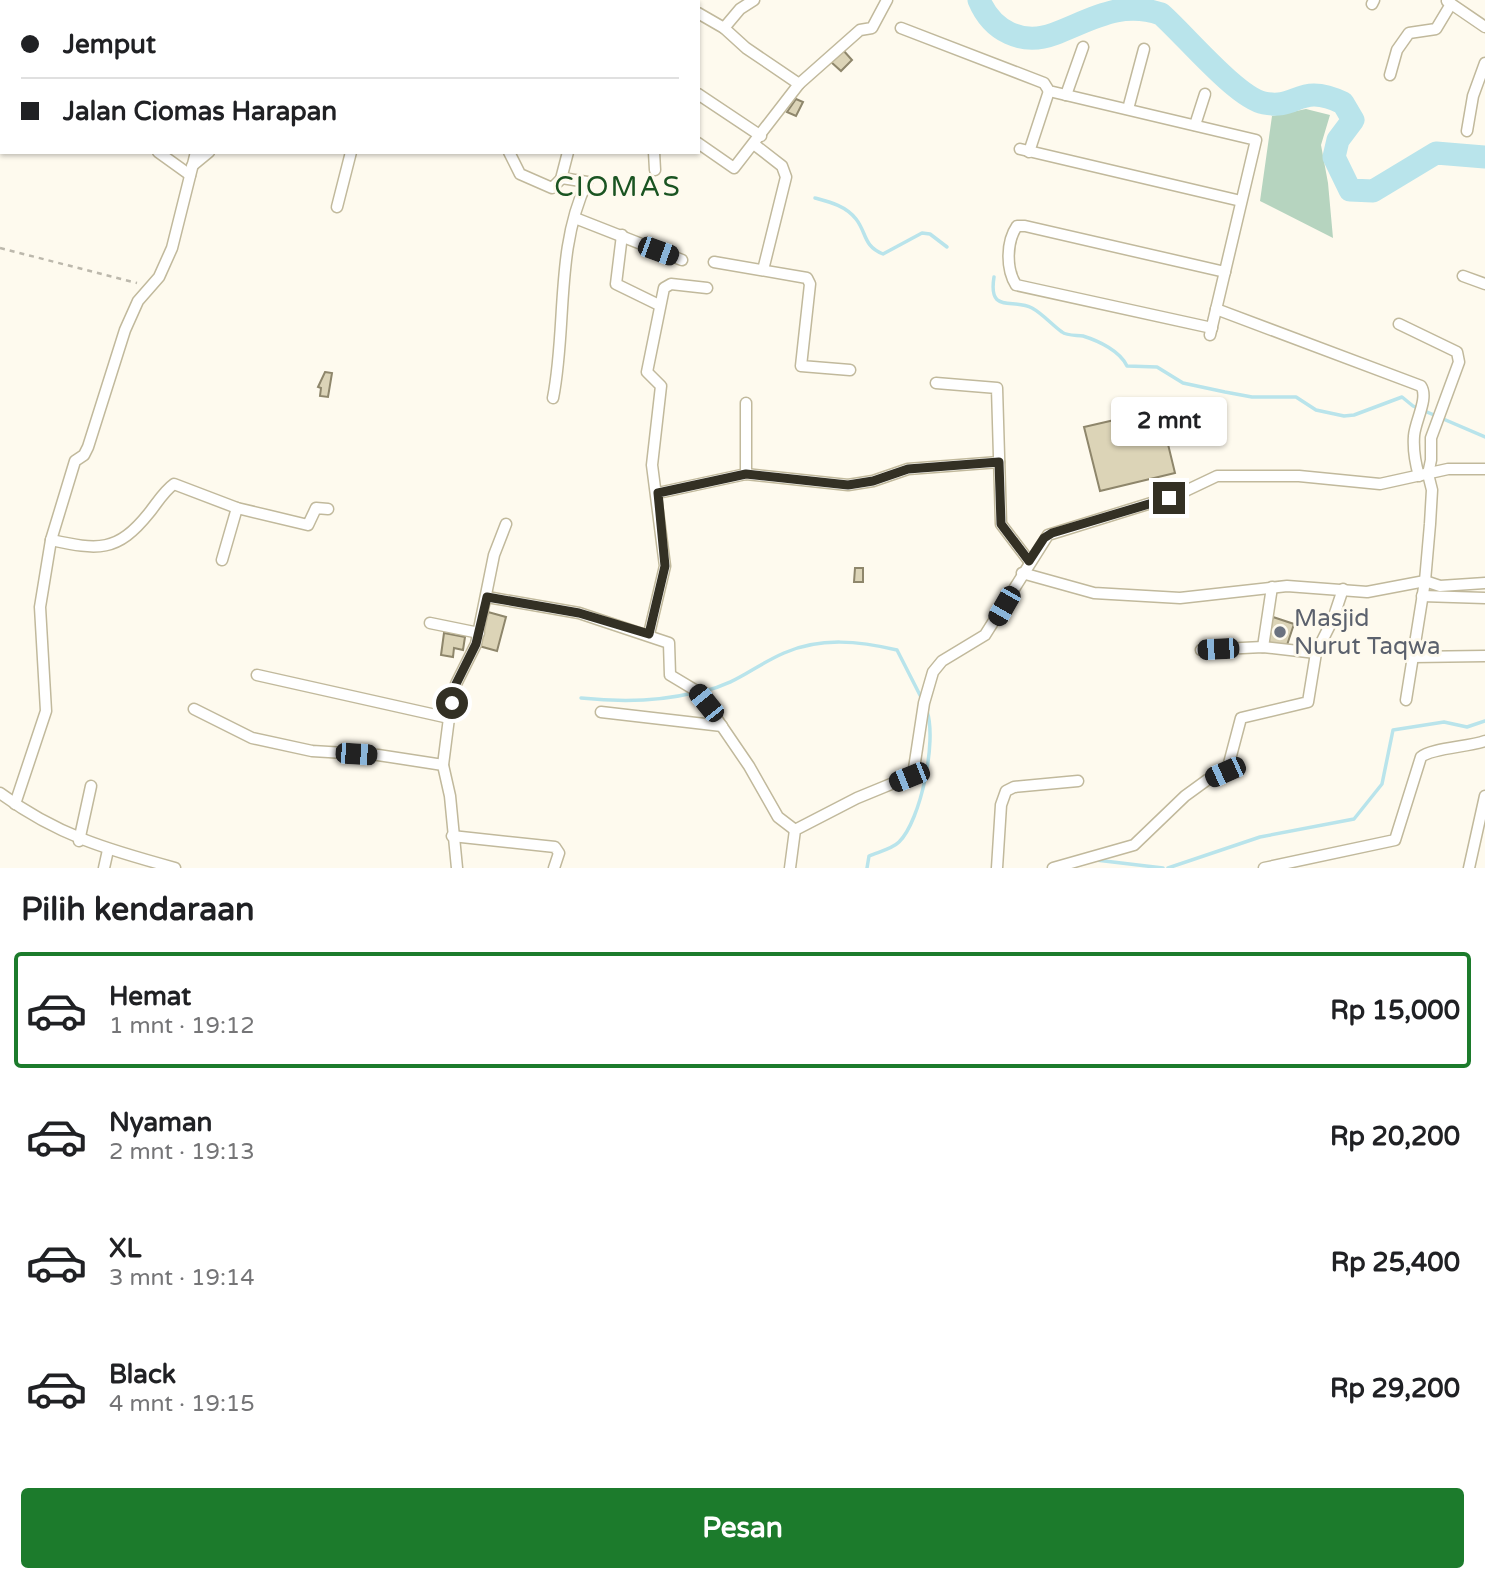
<!DOCTYPE html>
<html lang="id">
<head>
<meta charset="utf-8">
<style>
  :root { --surface:#fff; --page:#f6f6f6; --text:#202124; --muted:#757577; --line:#e0e0e0; --accent:#1c7b2c }
  body { margin:0; font-family:"Varela Round",sans-serif; background:var(--page); color:var(--text); height:100vh; display:flex; flex-direction:column; font-size:26px; white-space:nowrap }
  * { box-sizing:border-box; margin:0 }
  p { font-size:23px; color:var(--muted) }
  .icon { flex:none; width:38px; height:38px; fill:none; stroke:currentColor; stroke-width:2; stroke-linecap:round; stroke-linejoin:round }
  .map { position:relative; height:868px; overflow:hidden }
  .side { display:flex; flex-direction:column; background:var(--surface); flex:1 }
  .side>* { flex:none }
  .hud { position:absolute; left:0px; top:0px; width:700px; height:154px; box-shadow:0 2px 5px #0004; display:grid; align-content:center; height:154px; padding:0 21px; background:var(--surface) }
  .end { position:absolute; width:32px; height:32px; margin:-16px; border:9px solid #333024; background:#fff; box-shadow:0 0 0 4px #fff }
  .from { border-radius:50% }
  .bubble { position:absolute; height:49px; border-radius:7px; background:var(--surface); box-shadow:0 2px 5px #0004; font-size:23px; font-weight:800; line-height:49px; text-align:center }
  .car { position:absolute; width:21px; height:42px; margin:-21px -10px; border-radius:9px; box-shadow:0 0 5px 2px #0007; background:linear-gradient(#222 24%,#8ab4d8 0 40%,#222 0 76%,#8ab4d8 0 86%,#222 0) }
  .hud b { display:flex; align-items:center; gap:24px; height:66px; font-size:26px }
  .hud b+b { border-top:2px solid var(--line) }
  .hud i { width:18px; height:18px; background:var(--text) }
  ul { padding:0; list-style:none }
  li { display:flex; align-items:center; gap:21px; height:116px; margin:0 14px 10px; padding:0 7px; border:4px solid transparent; border-radius:7px }
  li div { flex:1 }
  li b { display:block; font-size:26px }
  li em { font-style:normal; font-weight:800 }
  li.active { border-color:var(--accent) }
  li>.icon { width:63px; height:63px; stroke-width:1.5 }
  h2 { padding:0 21px; font-size:32px; line-height:84px }
  .cta { display:flex; gap:14px; margin-top:auto; padding:14px 21px }
  .cta a { flex:1; height:80px; border-radius:7px; background:var(--accent); color:#fff; font-size:28px; font-weight:800; line-height:80px; text-align:center }
  .map>svg:first-child { display:block }
  .green { fill:#b6d4bf }
  .lines { fill:none; stroke-linecap:round; stroke-linejoin:round }
  .stream { stroke:#b9e4eb; stroke-width:3.5 }
  .river { stroke:#b9e4eb; stroke-width:23 }
  .building { fill:#dcd4b7; stroke:#8e866b; stroke-width:2 }
  .minor-casing { stroke:#c1b99c; stroke-width:13 }
  .path { stroke:#bcb8ac; stroke-width:2.5; stroke-dasharray:5 5; stroke-linecap:butt }
  .minor { stroke:#fff; stroke-width:10 }
  .route { stroke:#333024; stroke-width:9 }
  .worship-dot { fill:#6b7280; stroke:#fefaee; stroke-width:2.5 }
  .labels { text-anchor:middle; dominant-baseline:central; stroke-width:6; stroke-linejoin:round; paint-order:stroke }
  .worship-label { font-size:24px; fill:#5b616d; stroke:#fefaee; text-anchor:start }
  .quarter-label { font-size:28px; letter-spacing:2px; fill:#1a5422; stroke:#fefaee }
</style>
</head>
<body>
<div class="map">
<svg width="1485" height="868" viewBox="0 0 1485 868">
  <rect width="100%" height="100%" fill="#fefaee"/>
  <polygon class="green" points="1306,109 1330,115 1321,145 1328,183 1333,238 1260,201 1272,116"/>
  <g class="lines">
    <g class="stream">
      <path d="M815 198C830 202 846 206 856 219 867 233 863 246 883 254L922 233 930 234 947 247"/>
      <path d="M994 277C988 314 1012 298 1032 308 1043 314 1052 325 1062 332 1067 336 1076 335 1083 336 1099 341 1120 351 1127 366L1157 367 1183 383 1225 392 1252 397H1296L1316 410 1344 416 1354 415 1402 397 1413 406 1485 437"/>
      <path d="M701 692C739 683 752 667 784 653 821 637 859 641 897 650L923 701"/>
      <path d="M581 698C619 702 656 702 693 693"/>
      <polyline points="1096,860 1163,868"/>
      <path d="M867 868 869 856C878 852 892 849 899 842 921 820 937 741 927 711"/>
      <polyline points="1168,868 1260,837 1354,819 1382,784 1393,730 1444,722 1467,727 1485,721"/>
    </g>
    <path class="river" d="M979 0C992 31 1022 46 1054 34 1091 20 1120 0 1161 14 1184 34 1237 98 1264 103 1298 110 1299 82 1343 103L1353 120 1338 140 1334 157 1350 190 1373 191 1436 153 1485 157"/>
  </g>
  <g class="building">
    <polygon points="843,50 852,60 841,71 831,62"/>
    <polygon points="796,99 803,102 796,116 787,112"/>
    <polygon points="325,372 332,373 328,397 320,396 321,388 318,387"/>
    <polygon points="1157,399 1175,473 1100,491 1084,427 1123,418"/>
    <polygon points="855,568 863,568 863,582 854,582"/>
    <polygon points="488,612 506,617 497,651 479,646"/>
    <polygon points="1273,617 1294,624 1286,648 1265,641"/>
    <polygon points="444,633 465,637 463,650 454,648 453,657 441,655"/>
  </g>
  <g class="lines">
    <defs>
      <g id="minor">
        <polyline points="176,0 177,2"/>
        <polyline points="343,0 354,2"/>
        <polyline points="659,0 659,2"/>
        <polyline points="1447,1 1485,27"/>
        <polyline points="311,2 325,0"/>
        <polyline points="594,2 595,0"/>
        <polyline points="1372,4 1374,0"/>
        <polyline points="698,13 724,28 746,48 799,84 734,168 698,143"/>
        <polyline points="724,28 740,9 754,0"/>
        <polyline points="901,28 1044,83 1049,91 1256,140 1210,335"/>
        <polyline points="1390,75 1397,50 1409,33 1436,29 1451,4"/>
        <polyline points="799,84 860,30 872,28 887,0"/>
        <polyline points="698,94 761,136"/>
        <polyline points="1066,95 1083,47"/>
        <polyline points="1128,109 1144,49"/>
        <polyline points="1195,125 1205,94"/>
        <polyline points="1467,131 1473,96 1485,63"/>
        <polyline points="755,145 782,166 786,177 763,270"/>
        <polyline points="1020,149 1241,201"/>
        <polyline points="158,152 190,175"/>
        <path d="M509 152 520 174 552 188 562 178 587 182C555 248 567 328 553 398"/>
        <polyline points="654,152 655,170"/>
        <polyline points="1029,152 1049,91"/>
        <polyline points="192,166 209,152"/>
        <polyline points="561,179 568,152"/>
        <polyline points="337,207 351,152"/>
        <polyline points="575,218 682,260"/>
        <polyline points="622,235 616,284 659,305"/>
        <polyline points="714,262 807,278 810,284 801,366 850,370"/>
        <polyline points="1463,276 1485,284"/>
        <path d="M1216 309 1421 386C1429 398 1415 421 1414 436 1413 450 1415 462 1419 476"/>
        <polyline points="1399,324 1457,352 1459,362 1431,438 1431,460 1428,474 1432,490 1430,524 1425,581 1406,700"/>
        <path d="M1212 328 1016 285C1006 269 1006 242 1017 226H1025L1225 272"/>
        <polyline points="936,383 997,388 1001,524 1029,561"/>
        <polyline points="746,474 746,403"/>
        <polyline points="658,493 746,474 848,485 873,481 908,469 999,462"/>
        <path d="M51 540C98 550 117 553 149 513 157 503 164 491 174 484L237 508 308 525 316 508 328 509"/>
        <polyline points="222,560 237,508"/>
        <polyline points="1022,573 1094,593 1180,598 1287,586 1367,592 1425,581 1440,586 1485,583"/>
        <polyline points="1422,596 1485,598"/>
        <polyline points="487,597 579,613 669,643 670,675 695,690 706,703 749,766 778,817 795,830"/>
        <polyline points="430,623 479,633"/>
        <polyline points="649,634 665,566 652,465 661,386 647,372 664,288 671,284 707,288"/>
        <polyline points="1263,647 1272,587"/>
        <polyline points="1201,650 1263,647 1316,653"/>
        <polyline points="1412,657 1485,656"/>
        <polyline points="257,675 449,718"/>
        <polyline points="194,709 252,738 312,751 378,755 443,765"/>
        <polyline points="601,712 722,726"/>
        <path d="M0 793C56 835 109 850 175 868"/>
        <polyline points="15,804 46,711 40,607 51,540 75,461 84,455 88,447 125,330 138,301 159,277 172,248 196,152"/>
        <polyline points="452,836 555,847 559,853 554,868"/>
        <polyline points="79,841 91,786"/>
        <polyline points="104,868 108,850"/>
        <polyline points="457,868 450,796 443,765 449,718 456,684 476,644 494,555 506,524"/>
        <polyline points="790,868 795,830 857,798 913,775 924,703 933,672 942,661 985,635 1048,535 1177,495 1217,476 1299,476 1380,484 1448,469 1485,469"/>
        <polyline points="997,868 1001,805 1006,791 1014,787 1078,781"/>
        <polyline points="1053,868 1134,845 1185,796 1207,780 1227,771 1241,718 1308,702 1316,653 1333,619 1343,589"/>
        <path d="M1264 868 1395 840 1421 757C1431 748 1469 747 1485 741"/>
        <polyline points="1469,868 1485,796"/>
      </g>
    </defs>
    <use href="#minor" class="minor-casing"/>
    <polyline class="path" points="0,248 137,283"/>
    <use href="#minor" class="minor"/>
  </g>
  <g class="lines">
    <polyline class="route" points="452,703 456,684 476,644 487,597 579,613 649,634 665,566 658,493 746,474 848,485 873,481 908,469 999,462 1001,524 1029,561 1044,538 1052,533 1169,498"/>
  </g>
  <circle class="worship-dot" cx="1280" cy="632" r="7"/>
  <g class="labels">
    <g class="worship-label">
      <text x="1294" y="618">Masjid<tspan x="1294" dy="28">Nurut Taqwa</tspan></text>
    </g>
    <g class="quarter-label">
      <text x="618" y="187">CIOMAS</text>
    </g>
  </g>
</svg>
<i class="end from" style="left:452px;top:703px"></i>
<i class="end" style="left:1169px;top:498px"></i>
<div class="bubble" style="left:1111px;top:397px;width:116px">2 mnt</div>
<i class="car" style="left:658px;top:251px;rotate:110deg"></i>
<i class="car" style="left:1004px;top:606px;rotate:210deg"></i>
<i class="car" style="left:1218px;top:649px;rotate:267deg"></i>
<i class="car" style="left:706px;top:703px;rotate:321deg"></i>
<i class="car" style="left:356px;top:754px;rotate:94deg"></i>
<i class="car" style="left:1225px;top:772px;rotate:246deg"></i>
<i class="car" style="left:909px;top:777px;rotate:248deg"></i>
<div class="hud">
<b><i class="from"></i>Jemput</b>
<b><i></i>Jalan Ciomas Harapan</b>
</div>
</div>
<section class="side">
<h2>Pilih kendaraan</h2>
<ul>
<li class="active"><svg class="icon" aria-label="car" viewBox="0 0 24 24"><path d="M5 17H2v-5l4-1 3-4h7l3 4 3 1v5h-3M9 17h6M6 11h13"/><circle cx="7" cy="17" r="2"/><circle cx="17" cy="17" r="2"/></svg><div><b>Hemat</b><p>1 mnt · 19:12</p></div><em>Rp 15,000</em></li>
<li><svg class="icon" aria-label="car" viewBox="0 0 24 24"><path d="M5 17H2v-5l4-1 3-4h7l3 4 3 1v5h-3M9 17h6M6 11h13"/><circle cx="7" cy="17" r="2"/><circle cx="17" cy="17" r="2"/></svg><div><b>Nyaman</b><p>2 mnt · 19:13</p></div><em>Rp 20,200</em></li>
<li><svg class="icon" aria-label="car" viewBox="0 0 24 24"><path d="M5 17H2v-5l4-1 3-4h7l3 4 3 1v5h-3M9 17h6M6 11h13"/><circle cx="7" cy="17" r="2"/><circle cx="17" cy="17" r="2"/></svg><div><b>XL</b><p>3 mnt · 19:14</p></div><em>Rp 25,400</em></li>
<li><svg class="icon" aria-label="car" viewBox="0 0 24 24"><path d="M5 17H2v-5l4-1 3-4h7l3 4 3 1v5h-3M9 17h6M6 11h13"/><circle cx="7" cy="17" r="2"/><circle cx="17" cy="17" r="2"/></svg><div><b>Black</b><p>4 mnt · 19:15</p></div><em>Rp 29,200</em></li>
</ul>
<div class="cta"><a>Pesan</a></div>
</section>
</body>
</html>
